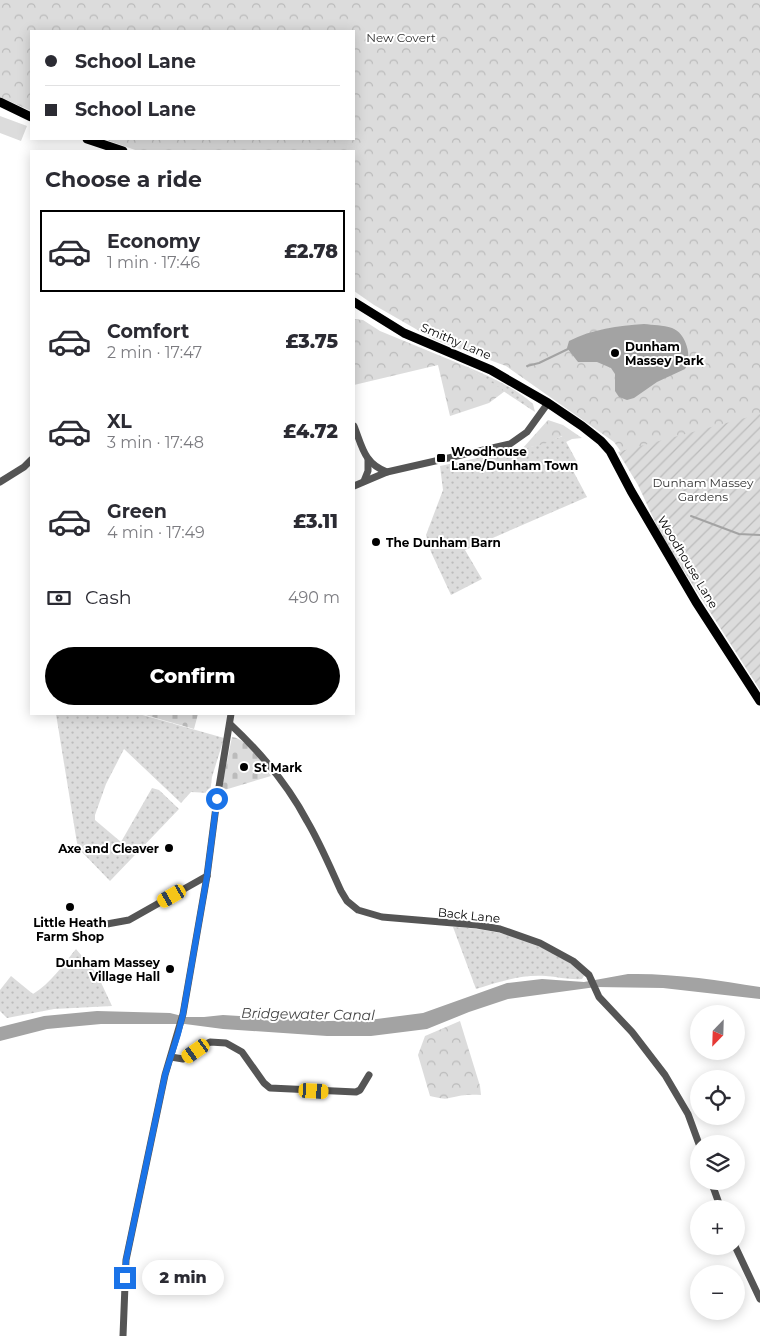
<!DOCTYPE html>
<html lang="en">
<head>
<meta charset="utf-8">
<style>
  :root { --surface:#fff; --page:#f7f7f7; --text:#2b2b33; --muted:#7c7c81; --line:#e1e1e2; --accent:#000 }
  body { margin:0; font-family:Montserrat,sans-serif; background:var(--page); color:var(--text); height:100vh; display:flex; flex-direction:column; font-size:19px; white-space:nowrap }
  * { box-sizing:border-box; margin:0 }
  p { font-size:16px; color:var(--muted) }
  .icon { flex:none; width:28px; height:28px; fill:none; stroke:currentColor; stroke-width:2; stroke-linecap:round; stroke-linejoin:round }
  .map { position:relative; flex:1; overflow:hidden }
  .sheet { position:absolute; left:30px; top:150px; width:325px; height:565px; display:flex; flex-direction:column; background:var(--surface); border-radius:0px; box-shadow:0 2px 12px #0003 }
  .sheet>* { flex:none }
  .hud { position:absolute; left:30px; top:30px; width:325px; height:110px; border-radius:0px; box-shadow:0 2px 12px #0003; display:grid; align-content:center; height:110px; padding:0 15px; background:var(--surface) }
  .needle { width:32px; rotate:203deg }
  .fabs { position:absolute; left:690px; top:1005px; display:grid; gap:10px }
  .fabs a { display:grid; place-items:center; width:55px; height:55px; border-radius:50%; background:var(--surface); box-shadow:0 2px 12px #0003; font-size:25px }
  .end { position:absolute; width:22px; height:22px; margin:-11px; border:6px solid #1a73e8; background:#fff; box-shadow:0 0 0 2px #fff }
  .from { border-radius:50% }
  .bubble { position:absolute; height:35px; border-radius:18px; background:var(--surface); box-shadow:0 2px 12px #0003; font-size:16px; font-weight:800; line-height:35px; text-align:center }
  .car { position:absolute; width:15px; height:30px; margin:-15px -8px; border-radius:6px; box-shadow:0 0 4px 1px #0007; background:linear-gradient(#f5c518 24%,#345 0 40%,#f5c518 0 76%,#345 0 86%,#f5c518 0) }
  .hud b { display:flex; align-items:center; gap:18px; height:48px; font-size:19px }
  .hud b+b { border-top:1px solid var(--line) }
  .hud i { width:12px; height:12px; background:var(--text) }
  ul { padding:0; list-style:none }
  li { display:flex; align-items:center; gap:15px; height:82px; margin:0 10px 8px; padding:0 5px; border:2px solid transparent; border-radius:0px }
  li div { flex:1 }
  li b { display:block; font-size:19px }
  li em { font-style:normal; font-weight:800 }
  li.on { border-color:var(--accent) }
  li>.icon { width:45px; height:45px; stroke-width:1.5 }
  h2 { padding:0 15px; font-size:22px; line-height:60px }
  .pay { display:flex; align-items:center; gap:12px; height:55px; padding:0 15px; font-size:19px }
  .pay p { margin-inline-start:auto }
  .cta { display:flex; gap:10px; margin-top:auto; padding:10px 15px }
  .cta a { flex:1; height:58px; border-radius:30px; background:var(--accent); color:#fff; font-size:20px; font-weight:800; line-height:58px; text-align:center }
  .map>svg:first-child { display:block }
  .grass { fill:url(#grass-dots) }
  .forest { fill:url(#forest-crowns) }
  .cemetery { fill:url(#cemetery-stones) }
  .garden { fill:url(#garden-furrows) }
  .pitch { fill:#dcdcdc }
  .water { fill:#a3a3a3 }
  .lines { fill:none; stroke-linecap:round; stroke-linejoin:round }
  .stream { stroke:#a3a3a3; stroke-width:2 }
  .minor { stroke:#555; stroke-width:7 }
  .major { stroke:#000; stroke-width:9 }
  .route { stroke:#1a73e8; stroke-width:6 }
  .poi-dot { fill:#000; stroke:#fff; stroke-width:2 }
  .labels { text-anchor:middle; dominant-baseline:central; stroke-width:4; stroke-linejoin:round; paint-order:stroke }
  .park-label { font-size:12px; fill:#333; stroke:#fff }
  .street-label { font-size:12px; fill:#000; stroke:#fff }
  .poi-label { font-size:12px; font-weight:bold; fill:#000; stroke:#fff; text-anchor:start }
  .water-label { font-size:14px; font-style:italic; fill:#444; stroke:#fff }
</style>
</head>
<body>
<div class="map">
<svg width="760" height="1336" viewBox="0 0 760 1336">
  <defs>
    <pattern id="grass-dots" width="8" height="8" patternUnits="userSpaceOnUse" patternTransform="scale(1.25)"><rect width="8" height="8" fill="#dcdcdc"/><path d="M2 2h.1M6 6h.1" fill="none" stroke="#bbb" stroke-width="1.8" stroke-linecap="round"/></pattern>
    <pattern id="forest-crowns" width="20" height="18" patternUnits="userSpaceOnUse" patternTransform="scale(1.25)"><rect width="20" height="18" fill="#dcdcdc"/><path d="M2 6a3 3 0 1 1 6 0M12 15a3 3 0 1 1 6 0" fill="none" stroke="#bbb"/></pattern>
    <pattern id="cemetery-stones" width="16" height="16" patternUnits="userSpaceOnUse" patternTransform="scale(1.25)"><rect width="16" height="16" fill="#dcdcdc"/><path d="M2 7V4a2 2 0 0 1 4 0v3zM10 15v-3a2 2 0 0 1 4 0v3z" fill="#bbb"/></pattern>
    <pattern id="garden-furrows" width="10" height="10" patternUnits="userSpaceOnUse" patternTransform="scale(1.25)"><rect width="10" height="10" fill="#dcdcdc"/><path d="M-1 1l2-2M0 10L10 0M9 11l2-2" fill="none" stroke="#bbb"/></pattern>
  </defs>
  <rect width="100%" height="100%" fill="#fff"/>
  <g class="grass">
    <path d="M465 366C489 376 514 387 533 404L535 412Z"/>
    <polygon points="563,436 577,462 571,467 587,497 465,550 482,579 451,595 431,552 426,535 443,490 440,466 534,446"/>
    <polygon points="56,714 139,714 224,738 212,777 210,793 191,792 181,803 124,749 106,784 95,815 95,820 121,842 152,788 159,790 179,809 110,881 80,850 77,843"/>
    <path d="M453 927C503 929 546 943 585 974L582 979C570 980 558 977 546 976 522 974 498 982 476 989Z"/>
    <path d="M76 949 97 974 112 1006 54 1009 7 1018 0 1011V990L11 976 33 994C50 984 63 965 76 949Z"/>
  </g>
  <g class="forest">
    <polygon points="0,0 760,0 760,690 644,484 614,442 506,366 435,340 374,305 354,291 354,151 138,151 104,139 354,139 354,31 31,31 31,111 0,97"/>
    <polygon points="354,319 363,320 380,331 465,366 505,391 489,403 450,416 438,365 354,385"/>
    <polygon points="548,420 563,425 582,438 572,439 566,442 562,436 544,444 522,449"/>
    <path d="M460 1021 480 1086 481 1095C469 1094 461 1095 449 1098 444 1100 435 1097 430 1096L418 1055 425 1036Z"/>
  </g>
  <g class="cemetery">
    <polygon points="142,714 198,714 194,729"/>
    <path d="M232 737C250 740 261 762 271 776L221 791Z"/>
  </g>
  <polygon class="garden" points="760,414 760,690 662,537 638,485 618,452"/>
  <polygon class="pitch" points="0,116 27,126 21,141 0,133"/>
  <g class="water">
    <path d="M644 324C653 325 663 325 672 328 686 333 693 357 685 369L657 382 634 398 627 400 619 397 615 391V374L611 368 597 362H578L567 348 569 341C592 329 618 326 644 324Z"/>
    <path d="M628 974C672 973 717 980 760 987V999L663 988 596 987 508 999 469 1012 427 1029 371 1036H327L223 1029 185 1024H101L47 1029 0 1041V1027L44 1016 97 1011 170 1013 186 1017H204L223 1015 328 1021 369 1020 423 1013 507 983 542 979 584 982Z"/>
  </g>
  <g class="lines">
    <g class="stream">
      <polyline points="527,366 539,363 568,349"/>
      <polyline points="691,516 739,534 760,535"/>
    </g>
    <g class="minor">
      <path d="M354 426C362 446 364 464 387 472"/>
      <polyline points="364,481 368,471 368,460"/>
      <polyline points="0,482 24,467 31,460"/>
      <polyline points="354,486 387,472 510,444 527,432 548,403"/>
      <path d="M230 724C260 752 288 785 307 821 320 843 330 867 341 891L347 901 358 910 382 917 477 925 500 929 540 943 573 961 589 975 599 997 632 1032 665 1075 688 1114 699 1144"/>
      <polyline points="107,924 129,920 207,876"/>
      <polyline points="171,1057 183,1059 210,1042 226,1043 242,1052 264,1083 270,1088 356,1092 360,1090 369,1075"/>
      <polyline points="711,1181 721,1209"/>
      <polyline points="735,1246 760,1299"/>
      <polyline points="123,1336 126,1260 165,1075 183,1014 207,876 217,799 231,714"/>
    </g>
    <g class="major">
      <polyline points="0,102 31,117"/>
      <polyline points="87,139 123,151"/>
      <polyline points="354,302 404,333 491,370 548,403 582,426 601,441 610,451 631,491 696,602 760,701"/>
    </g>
  </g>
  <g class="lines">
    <polyline class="route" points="125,1278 126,1260 165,1075 178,1034 183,1014 207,876 217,799"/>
  </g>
  <g class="poi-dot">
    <circle cx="615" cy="353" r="5"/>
    <rect x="436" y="453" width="10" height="10" rx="2.5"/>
    <circle cx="376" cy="542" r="5"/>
    <circle cx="244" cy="767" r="5"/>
    <circle cx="169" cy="848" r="5"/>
    <circle cx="70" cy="907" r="5"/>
    <circle cx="170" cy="969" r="5"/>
  </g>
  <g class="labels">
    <g class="park-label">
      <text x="401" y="37">New Covert</text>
      <text x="703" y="482">Dunham Massey<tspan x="703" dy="14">Gardens</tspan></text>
    </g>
    <g class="street-label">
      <text transform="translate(456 341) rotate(23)">Smithy Lane</text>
      <text transform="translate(688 562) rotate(59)">Woodhouse Lane</text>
      <text transform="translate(469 915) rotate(6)">Back Lane</text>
    </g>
    <g class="poi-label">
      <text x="625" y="346">Dunham<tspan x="625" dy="14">Massey Park</tspan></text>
      <text x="451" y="451">Woodhouse<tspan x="451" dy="14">Lane/Dunham Town</tspan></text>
      <text x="386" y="542">The Dunham Barn</text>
      <text x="254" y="767">St Mark</text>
      <text x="159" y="848" text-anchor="end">Axe and Cleaver</text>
      <text x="70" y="922" text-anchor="middle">Little Heath<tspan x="70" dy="14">Farm Shop</tspan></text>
      <text x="160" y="962" text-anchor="end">Dunham Massey<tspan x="160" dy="14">Village Hall</tspan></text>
    </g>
    <g class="water-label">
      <text transform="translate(308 1014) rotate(1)">Bridgewater Canal</text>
    </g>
  </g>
</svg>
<div class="fabs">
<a><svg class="needle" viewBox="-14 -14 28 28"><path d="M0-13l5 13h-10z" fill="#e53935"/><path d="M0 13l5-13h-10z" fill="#7c7c81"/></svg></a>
<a><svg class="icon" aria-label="locate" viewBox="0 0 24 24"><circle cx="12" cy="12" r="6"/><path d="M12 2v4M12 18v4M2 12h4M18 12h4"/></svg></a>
<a><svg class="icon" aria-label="layers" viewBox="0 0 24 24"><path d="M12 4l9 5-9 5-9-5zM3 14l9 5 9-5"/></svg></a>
<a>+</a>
<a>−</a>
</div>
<i class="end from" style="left:217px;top:799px"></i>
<i class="end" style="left:125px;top:1278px"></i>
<div class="bubble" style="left:142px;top:1260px;width:82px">2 min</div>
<i class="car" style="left:172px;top:896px;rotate:240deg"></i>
<i class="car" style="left:196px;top:1051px;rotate:235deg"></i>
<i class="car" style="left:314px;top:1091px;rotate:93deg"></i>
<div class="hud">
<b><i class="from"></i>School Lane</b>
<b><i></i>School Lane</b>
</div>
<section class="sheet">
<h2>Choose a ride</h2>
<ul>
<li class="on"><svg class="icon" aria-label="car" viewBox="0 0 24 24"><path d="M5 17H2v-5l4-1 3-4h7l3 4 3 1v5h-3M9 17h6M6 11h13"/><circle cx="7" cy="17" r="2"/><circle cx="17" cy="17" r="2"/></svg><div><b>Economy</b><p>1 min · 17:46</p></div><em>£2.78</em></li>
<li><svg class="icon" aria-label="car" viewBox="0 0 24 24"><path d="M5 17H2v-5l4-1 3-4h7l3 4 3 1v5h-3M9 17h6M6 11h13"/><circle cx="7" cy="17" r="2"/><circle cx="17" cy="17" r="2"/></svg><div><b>Comfort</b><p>2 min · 17:47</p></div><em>£3.75</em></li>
<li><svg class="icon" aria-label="car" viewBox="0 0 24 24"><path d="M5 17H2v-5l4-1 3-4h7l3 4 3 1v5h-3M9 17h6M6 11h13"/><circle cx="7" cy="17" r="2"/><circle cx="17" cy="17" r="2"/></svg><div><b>XL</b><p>3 min · 17:48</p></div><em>£4.72</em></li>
<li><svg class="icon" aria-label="car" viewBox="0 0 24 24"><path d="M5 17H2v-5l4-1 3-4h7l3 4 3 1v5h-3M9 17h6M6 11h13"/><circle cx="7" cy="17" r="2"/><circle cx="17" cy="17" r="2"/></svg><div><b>Green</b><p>4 min · 17:49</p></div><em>£3.11</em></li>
</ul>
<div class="pay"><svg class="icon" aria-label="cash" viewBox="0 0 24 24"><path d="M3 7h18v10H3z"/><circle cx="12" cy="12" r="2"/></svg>Cash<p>490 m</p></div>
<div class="cta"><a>Confirm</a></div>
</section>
</div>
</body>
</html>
